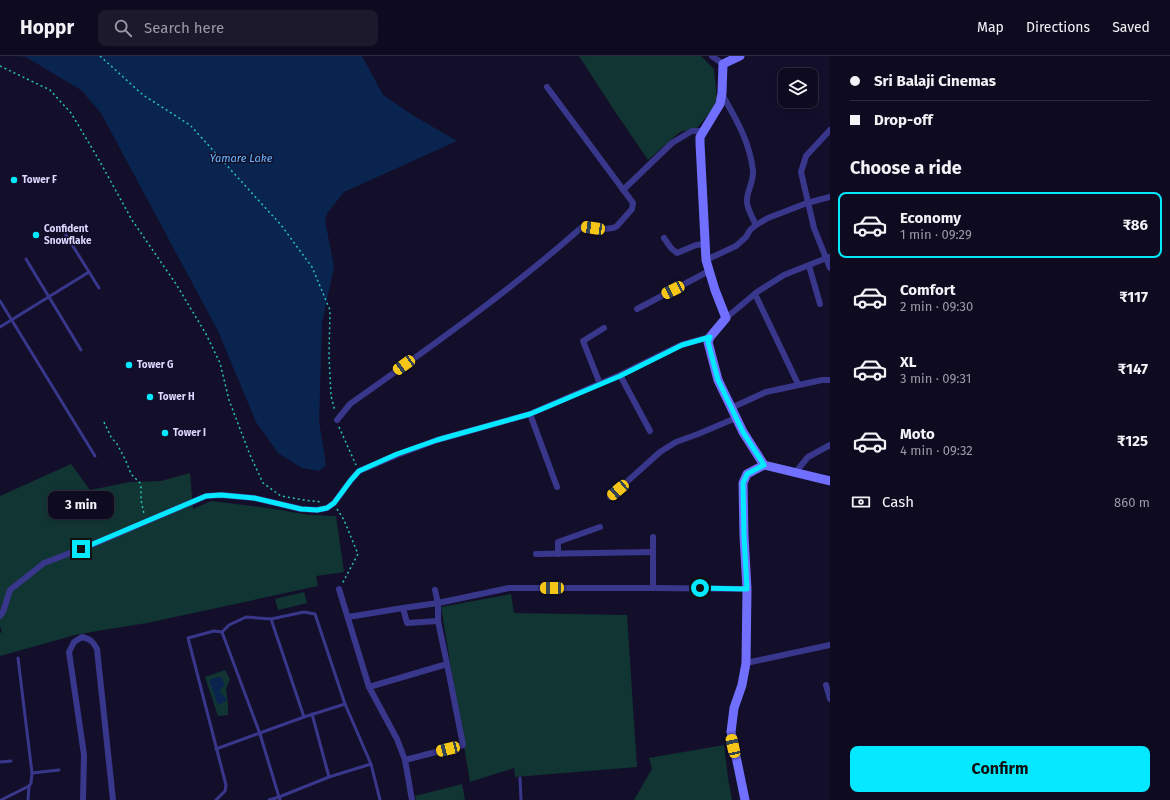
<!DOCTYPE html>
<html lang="en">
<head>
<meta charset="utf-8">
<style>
  :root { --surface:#0e0b20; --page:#1c192d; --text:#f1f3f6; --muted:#9b9ba5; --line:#2e2b3e; --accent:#04e9ff }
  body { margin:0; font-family:"Fira Sans",sans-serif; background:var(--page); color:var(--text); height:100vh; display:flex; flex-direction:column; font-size:15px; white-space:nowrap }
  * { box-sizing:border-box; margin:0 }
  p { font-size:13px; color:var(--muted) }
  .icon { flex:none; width:22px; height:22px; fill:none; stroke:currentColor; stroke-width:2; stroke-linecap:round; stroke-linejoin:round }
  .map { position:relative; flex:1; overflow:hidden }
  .details { display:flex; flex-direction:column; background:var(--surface); width:340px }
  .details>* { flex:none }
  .top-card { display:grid; align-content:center; height:88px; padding:0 20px; background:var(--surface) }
  .tools { position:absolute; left:778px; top:12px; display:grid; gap:8px }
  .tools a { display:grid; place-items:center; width:40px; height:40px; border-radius:8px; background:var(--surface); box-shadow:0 2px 6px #0003,0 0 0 1px var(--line); font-size:20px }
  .end { position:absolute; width:18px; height:18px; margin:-9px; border:5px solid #04e9ff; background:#111; box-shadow:0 0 0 2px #111 }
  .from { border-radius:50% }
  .bubble { position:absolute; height:28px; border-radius:8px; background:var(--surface); box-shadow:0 2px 6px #0003,0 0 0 1px var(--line); font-size:13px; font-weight:700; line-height:28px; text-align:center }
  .car { position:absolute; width:12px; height:24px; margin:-12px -6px; border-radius:5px; box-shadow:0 0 3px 1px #0007; background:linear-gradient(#f5c518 24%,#345 0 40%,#f5c518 0 76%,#345 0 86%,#f5c518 0) }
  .top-card b { display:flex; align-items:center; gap:14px; height:38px; font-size:15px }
  .top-card b+b { border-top:1px solid var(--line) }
  .top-card i { width:10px; height:10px; background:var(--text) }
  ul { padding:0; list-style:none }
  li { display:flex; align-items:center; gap:12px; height:66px; margin:0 8px 6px; padding:0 12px; border:2px solid transparent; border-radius:8px }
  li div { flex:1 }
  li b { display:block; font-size:15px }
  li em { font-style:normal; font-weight:700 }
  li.selected { border-color:var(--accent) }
  li>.icon { width:36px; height:36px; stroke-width:1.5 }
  h2 { padding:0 20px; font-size:18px; line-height:48px }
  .pay { display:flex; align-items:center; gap:10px; height:44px; padding:0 20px; font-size:15px }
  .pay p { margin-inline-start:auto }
  .action { display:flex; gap:8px; margin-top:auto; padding:8px 20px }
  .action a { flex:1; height:46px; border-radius:8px; background:var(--accent); color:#111; font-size:16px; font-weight:700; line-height:46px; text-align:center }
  header { display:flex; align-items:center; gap:24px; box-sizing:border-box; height:56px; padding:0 20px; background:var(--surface); border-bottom:1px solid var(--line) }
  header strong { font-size:19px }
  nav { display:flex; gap:22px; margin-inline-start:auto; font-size:14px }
  .search { width:280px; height:36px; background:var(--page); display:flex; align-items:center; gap:10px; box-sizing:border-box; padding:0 14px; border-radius:8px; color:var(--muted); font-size:15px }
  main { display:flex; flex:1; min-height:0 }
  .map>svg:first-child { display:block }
  .green { fill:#113533 }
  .water { fill:#09244f }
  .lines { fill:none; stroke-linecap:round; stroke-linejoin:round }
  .path { stroke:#28c4b8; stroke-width:1.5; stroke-dasharray:2 3; stroke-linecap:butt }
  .lane { stroke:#39378c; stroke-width:3 }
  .street { stroke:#39378c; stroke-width:6 }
  .secondary { stroke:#716fff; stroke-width:9 }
  .route { stroke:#04e9ff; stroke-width:5 }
  .poi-dot { fill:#04e9ff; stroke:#130f2a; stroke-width:1.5 }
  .labels { text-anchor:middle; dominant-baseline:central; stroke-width:3; stroke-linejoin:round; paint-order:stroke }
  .poi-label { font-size:10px; font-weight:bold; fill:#dcd8ff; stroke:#130f2a; text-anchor:start }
  .water-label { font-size:11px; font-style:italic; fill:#66baff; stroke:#130f2a }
</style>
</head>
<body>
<header>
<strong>Hoppr</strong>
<div class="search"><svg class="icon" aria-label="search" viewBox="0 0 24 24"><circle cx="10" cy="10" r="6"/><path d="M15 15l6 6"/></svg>Search here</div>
<nav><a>Map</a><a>Directions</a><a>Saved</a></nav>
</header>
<main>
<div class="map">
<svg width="830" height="744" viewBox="0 0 830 744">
  <rect width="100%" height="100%" fill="#130f2a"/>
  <g class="green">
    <polygon points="579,0 701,0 714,13 717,43 712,54 697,72 680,76 648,104 612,51"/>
    <polygon points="71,408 90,434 130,426 161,425 190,417 193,453 211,445 268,452 309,459 336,460 344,516 316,520 318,530 147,567 103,574 75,579 0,600 0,577 2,576 0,570 0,440"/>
    <polygon points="304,536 307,547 278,554 275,543"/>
    <polygon points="511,538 514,557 627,559 637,711 515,721 514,712 470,726 441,551"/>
    <polygon points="225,614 230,623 226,633 228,647 228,659 218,660 205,621"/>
    <polygon points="724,689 728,722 732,744 634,744 652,713 649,702"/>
    <polygon points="462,728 465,744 416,744 415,740"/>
  </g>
  <g class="water">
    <polygon points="17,0 362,0 383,39 414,60 457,85 344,136 328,156 325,164 334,211 322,267 319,365 326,409 319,415 302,412 278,397 256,366 218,275 101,57 81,34 26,1"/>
    <polygon points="218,621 222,622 225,629 221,632 220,635 221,638 226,642 226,645 218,649 209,624"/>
  </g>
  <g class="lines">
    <g class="path">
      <polyline points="100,0 143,39 190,69 281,169 312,211 330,254 329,300 331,340 335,355"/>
      <polyline points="0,10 50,34 71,57 99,104 132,164 176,228 206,278 220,307 229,344 250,399 263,427 281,440 304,444 321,446"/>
      <polyline points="104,366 111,381 117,388 126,405 131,418 140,427 141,431 141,444 144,458"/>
      <polyline points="339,371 356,409"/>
      <polyline points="337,453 344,464 358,498 342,528"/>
    </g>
    <g class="lane">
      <polyline points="66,179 99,232"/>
      <polyline points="26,203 81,294"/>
      <polyline points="0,245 95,400"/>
      <polyline points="0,271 89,216"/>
      <polyline points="271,563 304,661"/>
      <polyline points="312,658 329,721"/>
      <polyline points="216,693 304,661 345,648"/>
      <polyline points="0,706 11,705"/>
      <polyline points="371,708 329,721 279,741 260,678 222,576 229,569 246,561 271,563 304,556 315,558 345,648 371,708 380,744"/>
      <polyline points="32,717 59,714"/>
      <polyline points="520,722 521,744"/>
      <polyline points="1,744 29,730 31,727 32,717 18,602"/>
      <polyline points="28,744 29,730"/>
      <polyline points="216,744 225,735 226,729 188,582 214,575 222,576"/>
      <polyline points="269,744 279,741 280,744"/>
    </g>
    <g class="street">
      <polyline points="712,0 723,8"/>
      <path d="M722 38C736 63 750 86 753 115 754 126 746 136 747 146 747 152 753 163 756 169"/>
      <polyline points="830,74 806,100 801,116 814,172 830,212"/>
      <polyline points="623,134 672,87 692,75 704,75"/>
      <polyline points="664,182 671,192 677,197 696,189 705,188"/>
      <polyline points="706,204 736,190 746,181 750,174 756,169 768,162 807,147 830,141"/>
      <polyline points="809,210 820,248"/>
      <polyline points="755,238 798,328"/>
      <polyline points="637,253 709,215"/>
      <polyline points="726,262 757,236 784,219 829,201"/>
      <polyline points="620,319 650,375"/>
      <polyline points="600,328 583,285 604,272"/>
      <polyline points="731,352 766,336 822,324 830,324"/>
      <polyline points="530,358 557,431"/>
      <path d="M337 364 350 348C429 292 510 235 582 171L604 173 613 172 617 170 632 153 633 147 547 31"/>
      <polyline points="795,417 808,401 830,389"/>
      <polyline points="610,441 660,396 676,386 698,378 736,362"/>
      <polyline points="653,481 653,532"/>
      <polyline points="536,498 653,496"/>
      <polyline points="558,498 558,486 600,471"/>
      <polyline points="339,533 369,631 397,683 405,704 412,744"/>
      <polyline points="403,552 438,547 509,532 653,532 747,533"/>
      <polyline points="0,560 3,556 10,534 44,507 94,488 206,440 221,439 254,442 301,453 317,454 327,452 334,447 351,424 359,415 397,399 437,384 530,358 620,319 681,289 710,281"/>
      <polyline points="348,561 403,552 407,567 438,565"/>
      <polyline points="746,607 830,589"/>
      <polyline points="826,629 830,643"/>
      <polyline points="369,631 447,608 438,565 438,547 435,534"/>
      <polyline points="405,704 463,689 447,608"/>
      <path d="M83 744 84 699 69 596 74 586 82 581C91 583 93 586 97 593L113 744"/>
    </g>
    <g class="secondary">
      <polyline points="740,0 723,8 722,37 720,48 700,81 700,87 706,204 715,234 726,262 710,281 708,286 718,324 743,376 764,409 830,425"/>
      <polyline points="745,744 731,676 734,652 742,629 746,607 747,533 744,480 743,427 747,418 764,409"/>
    </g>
  </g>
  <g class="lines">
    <polyline class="route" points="81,493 206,440 221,439 254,442 301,453 317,454 327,452 334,447 351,424 359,415 397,398 437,384 530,358 620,320 682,289 710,281 708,286 718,324 743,376 764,409 747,418 743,427 744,480 747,533 700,532"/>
  </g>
  <g class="poi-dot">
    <circle cx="14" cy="124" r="4"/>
    <circle cx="36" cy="179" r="4"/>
    <circle cx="129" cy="309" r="4"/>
    <circle cx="150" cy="341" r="4"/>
    <circle cx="165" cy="377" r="4"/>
  </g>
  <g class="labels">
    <g class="poi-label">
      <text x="22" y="124">Tower F</text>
      <text x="44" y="173">Confident<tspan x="44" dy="12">Snowflake</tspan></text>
      <text x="137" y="309">Tower G</text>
      <text x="158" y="341">Tower H</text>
      <text x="173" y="377">Tower I</text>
    </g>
    <g class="water-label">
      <text x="241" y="102">Yamare Lake</text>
    </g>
  </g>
</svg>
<div class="tools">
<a><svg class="icon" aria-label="layers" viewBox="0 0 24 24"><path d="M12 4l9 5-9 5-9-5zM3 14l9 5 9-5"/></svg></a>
</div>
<i class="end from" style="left:700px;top:532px"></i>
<i class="end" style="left:81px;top:493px"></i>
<div class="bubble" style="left:48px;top:435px;width:66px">3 min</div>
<i class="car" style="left:593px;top:172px;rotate:278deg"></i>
<i class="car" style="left:673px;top:234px;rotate:243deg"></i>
<i class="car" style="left:404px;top:309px;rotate:234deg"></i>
<i class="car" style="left:618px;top:434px;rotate:229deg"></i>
<i class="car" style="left:552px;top:532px;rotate:270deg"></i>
<i class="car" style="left:733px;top:690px;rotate:348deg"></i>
<i class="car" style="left:448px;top:693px;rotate:256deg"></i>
</div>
<section class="details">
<div class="top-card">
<b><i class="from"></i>Sri Balaji Cinemas</b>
<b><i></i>Drop-off</b>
</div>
<h2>Choose a ride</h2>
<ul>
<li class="selected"><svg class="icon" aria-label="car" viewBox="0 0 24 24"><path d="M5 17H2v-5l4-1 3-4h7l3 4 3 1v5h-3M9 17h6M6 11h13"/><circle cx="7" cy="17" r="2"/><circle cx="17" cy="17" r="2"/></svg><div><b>Economy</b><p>1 min · 09:29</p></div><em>₹86</em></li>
<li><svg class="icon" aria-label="car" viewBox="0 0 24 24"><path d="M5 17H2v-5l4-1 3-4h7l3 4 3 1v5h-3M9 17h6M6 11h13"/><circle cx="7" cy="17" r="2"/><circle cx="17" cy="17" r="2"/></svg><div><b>Comfort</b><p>2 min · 09:30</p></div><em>₹117</em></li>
<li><svg class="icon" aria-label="car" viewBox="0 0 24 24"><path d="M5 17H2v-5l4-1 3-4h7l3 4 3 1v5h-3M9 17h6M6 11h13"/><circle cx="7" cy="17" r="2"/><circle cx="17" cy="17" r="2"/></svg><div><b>XL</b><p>3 min · 09:31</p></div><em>₹147</em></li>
<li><svg class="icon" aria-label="car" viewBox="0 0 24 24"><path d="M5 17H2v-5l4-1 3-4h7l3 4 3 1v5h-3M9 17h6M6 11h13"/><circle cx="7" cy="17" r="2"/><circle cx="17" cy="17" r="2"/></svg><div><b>Moto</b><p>4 min · 09:32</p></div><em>₹125</em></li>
</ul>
<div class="pay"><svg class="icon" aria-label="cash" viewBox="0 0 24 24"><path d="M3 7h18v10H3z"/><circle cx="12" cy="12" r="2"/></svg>Cash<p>860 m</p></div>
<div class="action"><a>Confirm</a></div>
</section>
</main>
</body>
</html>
